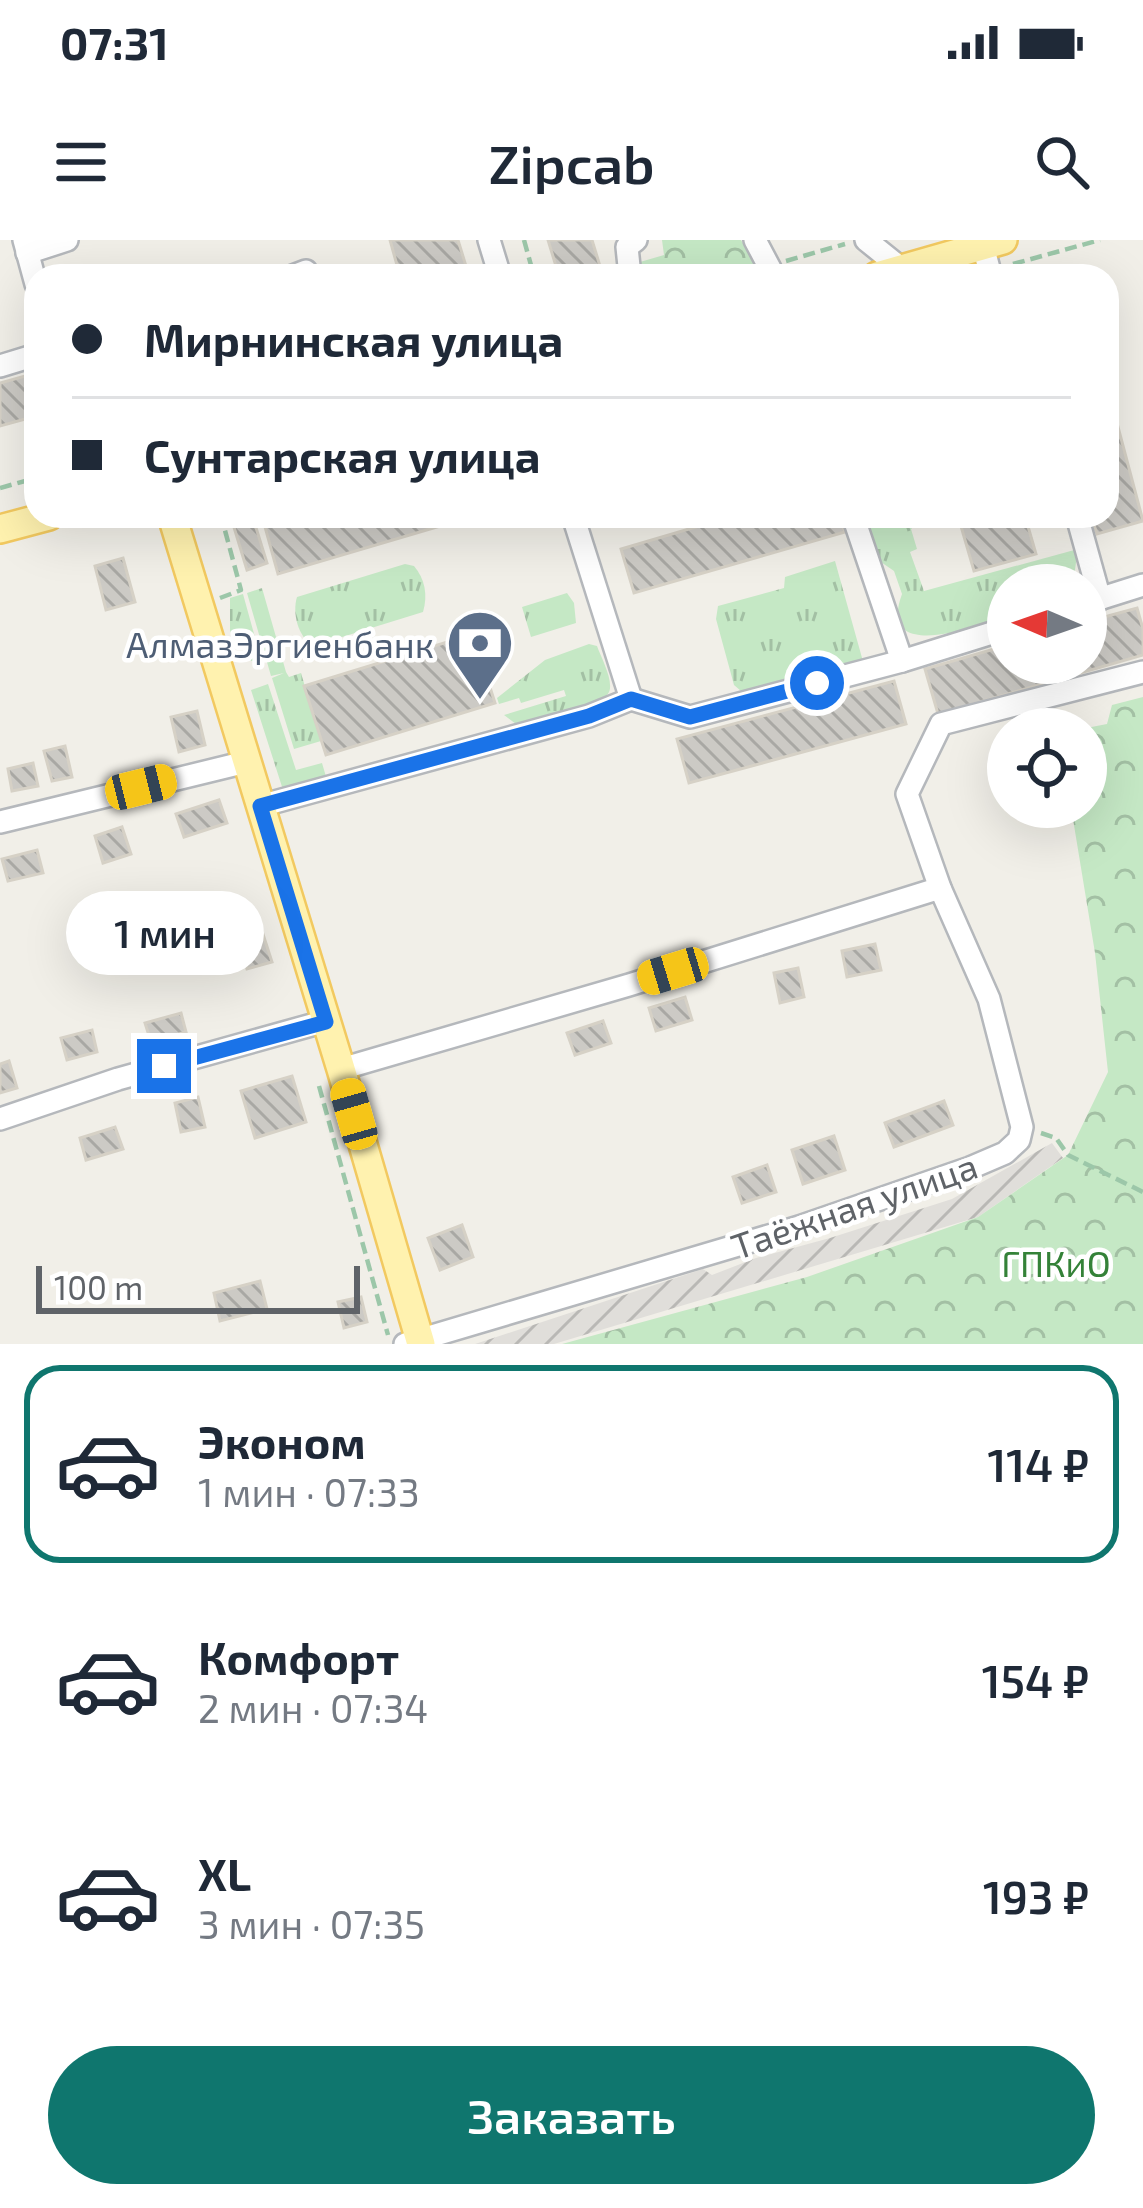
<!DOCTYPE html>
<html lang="ru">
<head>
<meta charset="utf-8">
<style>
  :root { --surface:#fff; --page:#f6f6f7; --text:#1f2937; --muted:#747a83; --line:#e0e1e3; --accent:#0f766e }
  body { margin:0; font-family:"Exo 2",sans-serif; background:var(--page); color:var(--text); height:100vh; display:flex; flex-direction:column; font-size:45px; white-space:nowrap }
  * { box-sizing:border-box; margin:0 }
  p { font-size:39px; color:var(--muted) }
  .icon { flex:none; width:66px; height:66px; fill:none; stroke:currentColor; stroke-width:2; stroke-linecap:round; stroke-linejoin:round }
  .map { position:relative; height:1104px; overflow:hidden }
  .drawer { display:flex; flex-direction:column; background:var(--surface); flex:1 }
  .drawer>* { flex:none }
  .top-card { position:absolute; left:24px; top:24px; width:1095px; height:264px; border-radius:36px; box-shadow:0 12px 48px #0002; display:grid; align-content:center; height:264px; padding:0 48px; background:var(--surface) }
  .needle { width:78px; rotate:272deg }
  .tools { position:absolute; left:987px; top:324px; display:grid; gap:24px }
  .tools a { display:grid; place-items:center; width:120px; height:120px; border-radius:50%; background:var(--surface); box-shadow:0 12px 48px #0002; font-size:60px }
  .scale { position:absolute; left:36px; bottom:30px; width:324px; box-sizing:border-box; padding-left:12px; border:6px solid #5f6368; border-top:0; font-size:33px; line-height:42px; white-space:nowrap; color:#5f6368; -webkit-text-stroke:9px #fff; paint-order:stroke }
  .end { position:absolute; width:54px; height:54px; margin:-27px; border:15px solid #1a73e8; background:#fff; box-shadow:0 0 0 6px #fff }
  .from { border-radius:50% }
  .bubble { position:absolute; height:84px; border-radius:42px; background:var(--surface); box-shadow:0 12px 48px #0002; font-size:39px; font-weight:600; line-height:84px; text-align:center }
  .car { position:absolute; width:36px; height:72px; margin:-36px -18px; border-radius:15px; box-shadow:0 0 9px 3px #0007; background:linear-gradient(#f5c518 24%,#345 0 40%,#f5c518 0 76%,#345 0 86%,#f5c518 0) }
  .top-card b { display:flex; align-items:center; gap:42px; height:114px; font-size:45px }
  .top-card b+b { border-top:3px solid var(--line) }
  .top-card i { width:30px; height:30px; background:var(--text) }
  ul { padding:21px 0 0; list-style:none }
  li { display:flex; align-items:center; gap:36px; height:198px; margin:0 24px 18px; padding:0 24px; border:6px solid transparent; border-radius:36px }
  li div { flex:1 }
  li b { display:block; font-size:45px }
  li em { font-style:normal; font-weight:600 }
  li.selected { border-color:var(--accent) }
  li>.icon { width:108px; height:108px; stroke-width:1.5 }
  .primary-button { display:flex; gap:24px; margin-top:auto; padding:24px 48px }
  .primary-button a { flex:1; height:138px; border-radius:72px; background:var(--accent); color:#fff; font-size:48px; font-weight:600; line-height:138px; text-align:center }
  .status { display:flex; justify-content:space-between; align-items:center; height:84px; padding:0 60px; background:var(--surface); direction:ltr }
  .status svg { height:33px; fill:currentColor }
  header { display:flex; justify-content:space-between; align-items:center; height:156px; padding:0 48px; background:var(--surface); font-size:54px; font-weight:600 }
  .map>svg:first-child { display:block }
  .industrial { fill:url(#industrial-furrows) }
  .grass { fill:url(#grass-tufts) }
  .park { fill:url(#park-crowns) }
  .building { fill:url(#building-back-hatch); stroke:#d6d1c6; stroke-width:3 }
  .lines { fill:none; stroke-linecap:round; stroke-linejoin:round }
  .minor-casing { stroke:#b5b8bc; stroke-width:26 }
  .major-casing { stroke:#f2c960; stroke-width:32 }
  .path { stroke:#9cc7a9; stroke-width:4.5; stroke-dasharray:12 6; stroke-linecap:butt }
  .minor { stroke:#fff; stroke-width:21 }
  .major { stroke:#fff2af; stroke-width:27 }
  .route { stroke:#1a73e8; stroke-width:15 }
  .labels { text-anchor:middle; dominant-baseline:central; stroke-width:9; stroke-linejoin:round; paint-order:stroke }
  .service-label { font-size:36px; fill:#4e5e75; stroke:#fff; text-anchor:end }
  .street-label { font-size:36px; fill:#5f6368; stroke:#fff }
  .park-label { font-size:36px; fill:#348238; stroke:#fff }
</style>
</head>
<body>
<div class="status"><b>07:31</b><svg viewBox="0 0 49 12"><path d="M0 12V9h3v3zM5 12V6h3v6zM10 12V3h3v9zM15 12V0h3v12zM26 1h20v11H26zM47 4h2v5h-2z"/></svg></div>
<header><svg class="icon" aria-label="menu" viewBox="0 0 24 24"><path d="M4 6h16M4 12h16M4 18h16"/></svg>Zipcab<svg class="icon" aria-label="search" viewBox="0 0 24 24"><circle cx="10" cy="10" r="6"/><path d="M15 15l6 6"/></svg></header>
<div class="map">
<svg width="1143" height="1104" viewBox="0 0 1143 1104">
  <defs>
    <pattern id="industrial-furrows" width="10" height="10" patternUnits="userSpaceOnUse" patternTransform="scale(3)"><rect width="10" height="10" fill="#e0deda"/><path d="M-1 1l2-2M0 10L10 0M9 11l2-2" fill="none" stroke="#b9b8b5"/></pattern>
    <pattern id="grass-tufts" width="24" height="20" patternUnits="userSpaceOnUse" patternTransform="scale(3)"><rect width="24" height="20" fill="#c5e8c5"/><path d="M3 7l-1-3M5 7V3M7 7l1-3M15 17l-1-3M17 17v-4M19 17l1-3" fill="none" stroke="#a3c0a4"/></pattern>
    <pattern id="park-crowns" width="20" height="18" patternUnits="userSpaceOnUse" patternTransform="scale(3)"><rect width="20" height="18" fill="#c5e8c5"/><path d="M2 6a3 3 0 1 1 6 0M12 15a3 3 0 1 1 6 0" fill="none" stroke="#a3c0a4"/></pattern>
    <pattern id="building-back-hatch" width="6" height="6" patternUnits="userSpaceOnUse" patternTransform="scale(3)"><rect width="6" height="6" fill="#cccac5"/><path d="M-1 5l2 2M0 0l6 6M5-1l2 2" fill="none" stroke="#a9a8a4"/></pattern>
  </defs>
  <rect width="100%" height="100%" fill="#f1efe8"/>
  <polygon class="industrial" points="1052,903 1063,918 978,977 554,1104 475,1104 703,1029 712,1035 756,1018 830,998 952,959"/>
  <g class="grass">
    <path d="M862 276H926L911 289 917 309 910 312 924 351 1078 309 1073 343V345H1008V377C977 386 876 424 902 354L894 331 878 320Z"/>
    <polygon points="835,321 864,425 751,454 741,451 734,445 716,379 718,366 784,348 785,337"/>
    <path d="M405 324 414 326C425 339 428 355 423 372L313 406C298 397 292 373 297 357Z"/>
    <polygon points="262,348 286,432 289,437 301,433 321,501 294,509 272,438 284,433 271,436 247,353"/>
    <polygon points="567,353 574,363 576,383 531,397 522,367"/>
    <polygon points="243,354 261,419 251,421 247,405 235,407 230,390 230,358"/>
    <path d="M589 404 597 406C601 417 614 441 609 452 602 468 537 481 520 487L504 475 566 456 564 450 521 463 519 458 499 464 497 458 545 420Z"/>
    <polygon points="268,444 296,530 322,523 327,540 284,553 251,450"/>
  </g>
  <g class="park">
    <polygon points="662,0 741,0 755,24 717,36 640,36 640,22 664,15"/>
    <polygon points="1143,457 1143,1104 562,1104 807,1037 978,977 1068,915 1108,832 1095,713 1071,567 1086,567 1086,489 1081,489 1107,484 1112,465"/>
  </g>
  <g class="building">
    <polygon points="390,0 458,0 469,36 400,36"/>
    <polygon points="548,0 592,0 603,36 559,36"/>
    <polygon points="36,133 36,176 0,186 0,143"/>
    <polygon points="1109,153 1143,281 1097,294 1091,276 1107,276"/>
    <polygon points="262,276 474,276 278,334"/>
    <polygon points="733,276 840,276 845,292 634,353 621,309"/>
    <polygon points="958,276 1025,276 1036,314 974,331"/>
    <polygon points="253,278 267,323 247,330 233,284"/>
    <polygon points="123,318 135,362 106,370 95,326"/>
    <polygon points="1137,368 1143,389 1143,415 938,474 925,429 1008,405 1008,423 1086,423 1086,382"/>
    <polygon points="473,394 495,463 326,515 304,446"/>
    <polygon points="894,441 906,484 689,543 677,499"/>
    <polygon points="197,471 205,505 179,512 171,477"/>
    <polygon points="65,506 72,537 52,541 44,511"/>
    <polygon points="33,523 38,546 12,551 8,529"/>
    <polygon points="219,560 227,583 184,597 176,574"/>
    <polygon points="122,587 131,614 103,623 95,596"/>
    <polygon points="37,610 43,633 8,641 2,619"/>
    <polygon points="261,688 272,722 247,729 237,695"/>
    <polygon points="875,704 881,730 847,737 842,711"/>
    <polygon points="798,728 804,757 780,763 774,733"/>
    <polygon points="685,757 692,780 656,791 649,768"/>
    <polygon points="181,773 186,792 151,802 145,783"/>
    <polygon points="603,781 611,803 575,815 567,793"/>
    <polygon points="92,790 97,812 67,820 61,798"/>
    <polygon points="9,821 17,848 0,853 0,824"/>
    <polygon points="292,836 306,882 255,898 241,851"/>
    <polygon points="198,857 205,887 181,892 175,863"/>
    <polygon points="944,861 953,885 894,907 885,883"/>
    <polygon points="115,887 123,909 86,920 80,898"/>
    <polygon points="834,896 845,930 803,944 792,910"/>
    <polygon points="767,925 776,952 742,963 733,937"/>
    <polygon points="462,985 473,1017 440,1030 428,998"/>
    <polygon points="260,1041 267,1069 220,1081 214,1053"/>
    <polygon points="361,1057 367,1082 344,1088 338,1062"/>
  </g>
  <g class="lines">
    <defs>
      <g id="minor">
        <polyline points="24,0 36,44"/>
        <polyline points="489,0 500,36"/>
        <polyline points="755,0 774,36"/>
        <polyline points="866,0 902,29"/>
        <polyline points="983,6 991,36"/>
        <polyline points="27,13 67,0"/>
        <polyline points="293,36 306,31"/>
        <polyline points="630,36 627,7 636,0"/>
        <polyline points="0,126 36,115"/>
        <polyline points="573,276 631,459"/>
        <polyline points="853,276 902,421"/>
        <polyline points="1077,276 1100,359"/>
        <polyline points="1086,363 1143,345"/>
        <polyline points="260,566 589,476 631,459 690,477 902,421 1008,388"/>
        <polyline points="0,582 246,522"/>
        <polyline points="341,829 629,745 940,648"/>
        <polyline points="0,879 118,839 326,781"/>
        <polyline points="405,1104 799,987 970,928 1005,913 1019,900 1022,887 989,759 940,648 907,554 941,484 1143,432"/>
      </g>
      <g id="major">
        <polyline points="877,36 1003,0"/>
        <polyline points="172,276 341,829 421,1104"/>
        <polyline points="0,289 49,276"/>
      </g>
    </defs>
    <use href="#minor" class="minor-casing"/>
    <use href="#major" class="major-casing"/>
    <g class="path">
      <polyline points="524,0 534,36"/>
      <polyline points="786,21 845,4"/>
      <polyline points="1013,24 1100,0"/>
      <polyline points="0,248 36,238"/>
      <polyline points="220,358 241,350 223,283 231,276"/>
      <polyline points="319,846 388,1095"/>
      <polyline points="1041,893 1056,898 1068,915 1143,952"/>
    </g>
    <use href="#minor" class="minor"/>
    <use href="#major" class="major"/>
  </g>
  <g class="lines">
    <polyline class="route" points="164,826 326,782 260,566 589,476 631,459 690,477 817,443"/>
  </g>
  <defs>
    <symbol id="bank-pin" viewBox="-11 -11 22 30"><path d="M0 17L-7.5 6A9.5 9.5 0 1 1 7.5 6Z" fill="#5c6f8a" stroke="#fff"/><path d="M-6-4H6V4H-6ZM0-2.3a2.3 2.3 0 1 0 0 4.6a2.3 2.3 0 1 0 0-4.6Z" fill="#fff"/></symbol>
  </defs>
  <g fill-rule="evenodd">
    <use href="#bank-pin" x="442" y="365" width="76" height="104"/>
  </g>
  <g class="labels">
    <g class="service-label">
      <text x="434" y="403">АлмазЭргиенбанк</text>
    </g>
    <g class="street-label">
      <text transform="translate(854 965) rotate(-19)">Таёжная улица</text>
    </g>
    <g class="park-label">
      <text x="1056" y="1022">ГПКиО</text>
    </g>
  </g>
</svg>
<div class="tools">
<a><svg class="needle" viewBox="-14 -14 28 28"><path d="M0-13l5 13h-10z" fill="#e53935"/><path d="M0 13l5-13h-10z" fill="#747a83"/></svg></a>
<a><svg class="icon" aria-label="locate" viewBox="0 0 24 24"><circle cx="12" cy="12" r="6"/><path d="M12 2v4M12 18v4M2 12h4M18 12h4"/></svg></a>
</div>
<div class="scale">100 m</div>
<i class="end from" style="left:817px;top:443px"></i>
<i class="end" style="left:164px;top:826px"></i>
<div class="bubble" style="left:66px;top:651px;width:198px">1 мин</div>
<i class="car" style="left:141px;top:547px;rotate:76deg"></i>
<i class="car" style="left:673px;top:731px;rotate:253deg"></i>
<i class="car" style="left:354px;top:874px;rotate:344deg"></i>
<div class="top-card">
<b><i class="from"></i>Мирнинская улица</b>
<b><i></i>Сунтарская улица</b>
</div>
</div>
<section class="drawer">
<ul>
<li class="selected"><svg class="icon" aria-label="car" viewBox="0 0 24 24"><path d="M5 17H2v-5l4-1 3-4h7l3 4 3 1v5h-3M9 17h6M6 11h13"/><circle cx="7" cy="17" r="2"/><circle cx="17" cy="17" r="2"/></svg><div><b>Эконом</b><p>1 мин · 07:33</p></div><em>114 ₽</em></li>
<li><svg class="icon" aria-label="car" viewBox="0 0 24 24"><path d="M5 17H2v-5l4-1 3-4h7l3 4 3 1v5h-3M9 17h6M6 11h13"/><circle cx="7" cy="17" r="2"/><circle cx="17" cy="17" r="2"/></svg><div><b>Комфорт</b><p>2 мин · 07:34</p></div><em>154 ₽</em></li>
<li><svg class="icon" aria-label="car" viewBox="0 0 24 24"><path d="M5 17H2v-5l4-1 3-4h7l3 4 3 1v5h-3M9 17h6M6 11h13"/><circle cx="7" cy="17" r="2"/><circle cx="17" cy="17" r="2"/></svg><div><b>XL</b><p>3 мин · 07:35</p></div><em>193 ₽</em></li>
</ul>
<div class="primary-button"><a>Заказать</a></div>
</section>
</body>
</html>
